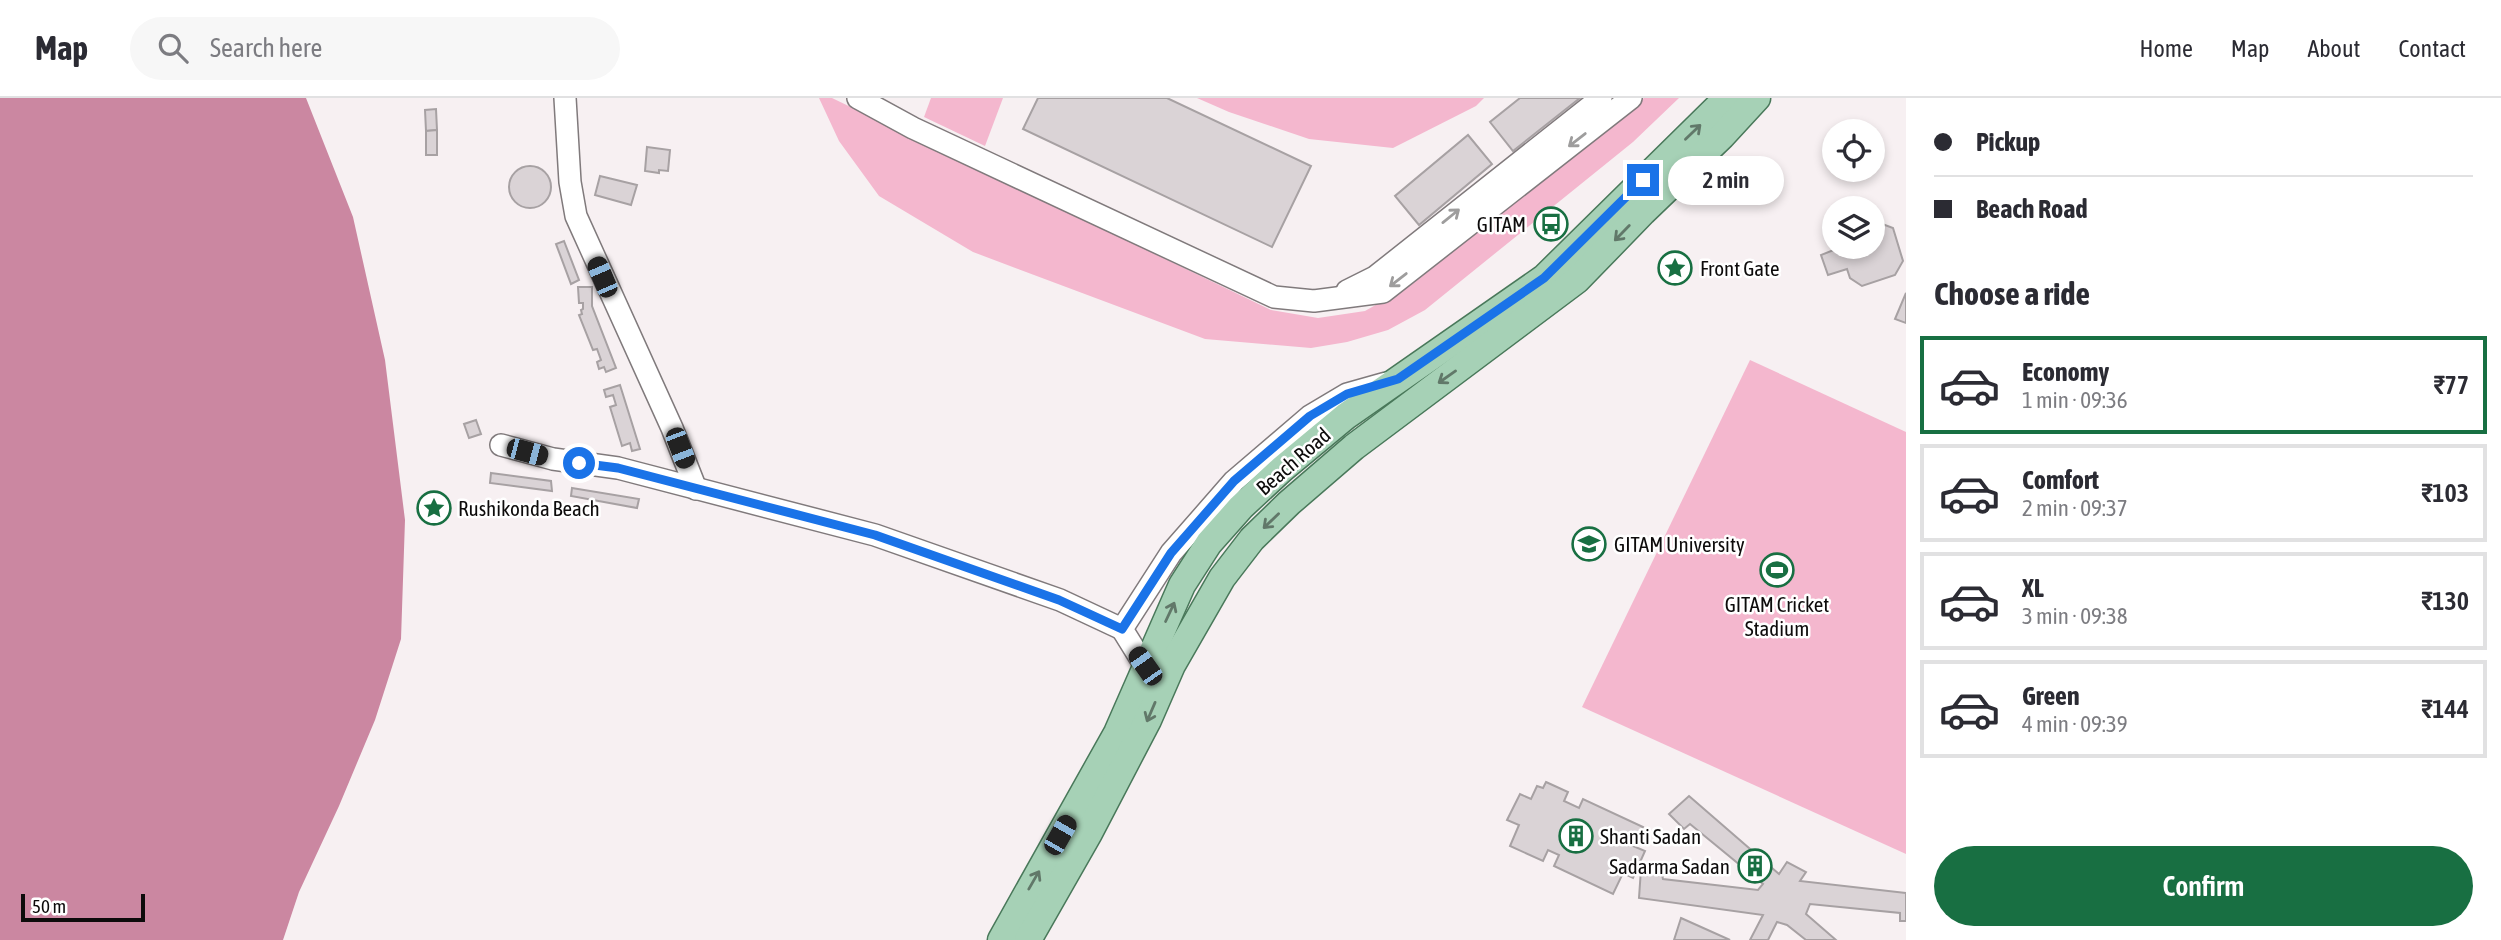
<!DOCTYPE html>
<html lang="en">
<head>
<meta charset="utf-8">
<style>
  :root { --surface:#fff; --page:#f7f7f7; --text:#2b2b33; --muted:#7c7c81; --line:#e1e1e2; --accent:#186f42 }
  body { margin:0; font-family:"Asap Condensed",sans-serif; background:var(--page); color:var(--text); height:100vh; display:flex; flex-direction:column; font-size:26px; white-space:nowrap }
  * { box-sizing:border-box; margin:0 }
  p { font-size:23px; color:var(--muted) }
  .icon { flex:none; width:38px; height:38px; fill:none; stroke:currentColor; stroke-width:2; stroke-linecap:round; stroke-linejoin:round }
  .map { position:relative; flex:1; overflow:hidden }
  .drawer { display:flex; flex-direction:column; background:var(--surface); width:595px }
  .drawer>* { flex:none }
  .guide { display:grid; align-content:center; height:154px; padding:0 28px; background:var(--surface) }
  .fabs { position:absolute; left:1822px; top:21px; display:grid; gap:14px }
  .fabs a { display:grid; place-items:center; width:63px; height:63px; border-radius:50%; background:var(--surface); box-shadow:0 4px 10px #0003; font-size:35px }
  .scale { position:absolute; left:21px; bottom:18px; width:124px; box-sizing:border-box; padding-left:7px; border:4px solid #0d0b0b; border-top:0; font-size:19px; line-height:24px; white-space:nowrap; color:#0d0b0b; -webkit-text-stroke:5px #fff; paint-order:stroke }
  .end { position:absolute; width:32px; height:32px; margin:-16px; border:9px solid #1a73e8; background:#fff; box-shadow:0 0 0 4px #fff }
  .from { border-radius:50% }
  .bubble { position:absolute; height:49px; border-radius:24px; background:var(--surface); box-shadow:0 4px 10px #0003; font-size:23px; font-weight:600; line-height:49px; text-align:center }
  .car { position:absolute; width:21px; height:42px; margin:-21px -10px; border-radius:9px; box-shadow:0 0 5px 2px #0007; background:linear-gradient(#222 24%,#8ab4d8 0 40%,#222 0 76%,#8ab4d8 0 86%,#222 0) }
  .guide b { display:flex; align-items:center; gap:24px; height:66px; font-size:26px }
  .guide b+b { border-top:2px solid var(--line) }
  .guide i { width:18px; height:18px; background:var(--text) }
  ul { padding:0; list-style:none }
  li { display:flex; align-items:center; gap:21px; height:98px; margin:0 14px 10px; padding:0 14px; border:4px solid var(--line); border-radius:0px }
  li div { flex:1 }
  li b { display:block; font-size:26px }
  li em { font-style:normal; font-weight:600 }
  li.selected { border-color:var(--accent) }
  li>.icon { width:63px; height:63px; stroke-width:1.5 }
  h2 { padding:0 28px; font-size:32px; line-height:84px }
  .action { display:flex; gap:14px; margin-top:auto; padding:14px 28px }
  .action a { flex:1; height:80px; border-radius:42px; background:var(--accent); color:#fff; font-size:28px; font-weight:600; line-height:80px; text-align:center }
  header { display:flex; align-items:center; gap:42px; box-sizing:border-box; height:98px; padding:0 35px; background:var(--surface); border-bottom:2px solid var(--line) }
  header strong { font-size:33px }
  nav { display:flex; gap:38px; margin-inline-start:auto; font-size:24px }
  .search { width:490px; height:63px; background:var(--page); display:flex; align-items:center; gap:18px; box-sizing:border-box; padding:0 24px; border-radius:38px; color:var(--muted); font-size:26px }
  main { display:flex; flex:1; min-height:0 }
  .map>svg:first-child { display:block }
  .green { fill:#f4b7ce }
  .water { fill:#cb87a1 }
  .building { fill:#dad3d6; stroke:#a7a1a3; stroke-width:2 }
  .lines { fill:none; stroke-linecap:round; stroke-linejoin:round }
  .tertiary-casing { stroke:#807a7c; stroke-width:24 }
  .primary-casing { stroke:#49785a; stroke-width:29 }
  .tertiary { stroke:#fff; stroke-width:21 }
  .primary { stroke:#a6d1b6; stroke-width:26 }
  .oneway { stroke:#617869 }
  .oneway2 { stroke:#9e9d9d }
  .route { stroke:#1a73e8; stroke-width:9 }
  .labels { text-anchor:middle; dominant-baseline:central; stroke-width:5; stroke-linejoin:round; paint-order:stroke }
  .poi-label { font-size:21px; fill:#0d0b0b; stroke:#fff; text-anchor:start }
  .street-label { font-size:21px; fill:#0d0b0b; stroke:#fff }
</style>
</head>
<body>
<header>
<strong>Map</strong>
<div class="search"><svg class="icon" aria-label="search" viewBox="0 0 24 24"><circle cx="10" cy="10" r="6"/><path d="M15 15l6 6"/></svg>Search here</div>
<nav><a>Home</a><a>Map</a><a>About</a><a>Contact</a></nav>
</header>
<main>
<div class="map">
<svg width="1906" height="842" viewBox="0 0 1906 842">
  <rect width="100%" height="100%" fill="#f7f0f2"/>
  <g class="green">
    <polygon points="819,0 832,0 1271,212 1318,220 1365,213 1411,187 1644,0 1679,0 1633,44 1425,212 1388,232 1347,244 1311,250 1205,241 973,154 879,98 839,43"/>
    <polygon points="931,0 1003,0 985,48 924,19"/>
    <polygon points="1197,0 1484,0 1476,8 1393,50 1309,41 1229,14"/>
    <polygon points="1750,262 1906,334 1906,756 1582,609"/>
  </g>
  <polygon class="water" points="0,0 306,0 353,119 385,262 405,422 401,541 375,622 339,708 299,794 283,842 0,842"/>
  <g class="building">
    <polygon points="1038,0 1167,0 1311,68 1272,149 1023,31"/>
    <polygon points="1520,0 1580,0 1513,53 1490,24"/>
    <polygon points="436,11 437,32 426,33 425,12"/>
    <polygon points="437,32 437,57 426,57 426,33"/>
    <polygon points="1468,37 1492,66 1419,127 1395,98"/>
    <polygon points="647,49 670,52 668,73 659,72 659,75 645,73"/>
    <circle cx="530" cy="89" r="21"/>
    <polygon points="600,78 637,87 631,107 595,97"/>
    <polygon points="1877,124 1893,130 1903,163 1895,177 1862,188 1850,180 1847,171 1828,177 1821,157 1841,149 1872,149 1872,125"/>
    <polygon points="564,143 579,182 571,186 556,146"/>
    <polygon points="578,189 592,189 592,208 616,270 606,274 604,269 599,271 597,264 601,262 597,251 593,252 579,217 582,216 581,212 583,211 583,205 579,205"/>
    <polygon points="1906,195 1906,225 1895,221"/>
    <polygon points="620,287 640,351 632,353 630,345 622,348 610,309 616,307 613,297 606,299 604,292"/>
    <polygon points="476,322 481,336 469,340 464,326"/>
    <polygon points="491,375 551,383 552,393 490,385"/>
    <polygon points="572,390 639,401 637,410 571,398"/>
    <polygon points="1546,684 1568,694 1564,703 1579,710 1583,701 1643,729 1633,748 1645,753 1633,780 1623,775 1613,796 1554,768 1559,757 1548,752 1543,763 1510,748 1519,727 1507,722 1520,696 1531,701 1537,688 1543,690"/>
    <polygon points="1689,698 1779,776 1787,764 1806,774 1800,783 1906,795 1906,823 1900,823 1900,815 1810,806 1806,816 1836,842 1806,842 1787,827 1777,824 1768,842 1750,842 1763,817 1639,800 1641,771 1661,772 1663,781 1758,792 1763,786 1690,726 1684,731 1669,716"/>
    <polygon points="1681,820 1730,842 1674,842"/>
  </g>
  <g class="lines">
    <defs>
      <g id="tertiary">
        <polyline points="565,0 570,84 576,118 672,330 696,391"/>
        <polyline points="858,0 913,30 1274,199 1314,203 1383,194 1631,0"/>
        <polyline points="1347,193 1375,179 1601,0"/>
        <polyline points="501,347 553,361 618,370 875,437 1060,502 1122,531"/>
        <polyline points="1145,568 1122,531 1171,455 1234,383 1310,318 1347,296 1386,285"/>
      </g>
      <g id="primary">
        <polyline points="1001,842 1117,635 1182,487 1209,445 1241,409 1282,371 1346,318 1544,180 1727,0"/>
        <polyline points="1028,842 1089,735 1148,622 1172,567 1222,480 1252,441 1289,405 1354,349 1577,182 1643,114 1722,38 1757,0"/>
      </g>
    </defs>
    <use href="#tertiary" class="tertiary-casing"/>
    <use href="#primary" class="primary-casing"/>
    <use href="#tertiary" class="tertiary"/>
    <use href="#primary" class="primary"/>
  </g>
  <defs><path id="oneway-shaft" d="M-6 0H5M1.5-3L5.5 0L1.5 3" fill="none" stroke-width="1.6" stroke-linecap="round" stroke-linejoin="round" transform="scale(1.75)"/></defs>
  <g class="oneway">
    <use href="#oneway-shaft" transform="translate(1693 34) rotate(-44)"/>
    <use href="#oneway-shaft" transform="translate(1622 135) rotate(134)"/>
    <use href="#oneway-shaft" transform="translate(1447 279) rotate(145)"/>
    <use href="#oneway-shaft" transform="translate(1271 423) rotate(136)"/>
    <use href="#oneway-shaft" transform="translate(1170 514) rotate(-65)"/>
    <use href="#oneway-shaft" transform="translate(1151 614) rotate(113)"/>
    <use href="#oneway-shaft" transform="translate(1034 782) rotate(-60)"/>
  </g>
  <g class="oneway2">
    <use href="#oneway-shaft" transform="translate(1577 42) rotate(142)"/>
    <use href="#oneway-shaft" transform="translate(1451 118) rotate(-39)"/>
    <use href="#oneway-shaft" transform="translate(1398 182) rotate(142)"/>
  </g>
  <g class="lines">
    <polyline class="route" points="579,365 618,370 875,437 1059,502 1122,531 1171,455 1234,383 1310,318 1347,296 1398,281 1544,180 1643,82"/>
  </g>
  <defs>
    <symbol id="bus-ring" viewBox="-11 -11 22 22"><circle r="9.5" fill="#fff" stroke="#186f42" stroke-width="1.5"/><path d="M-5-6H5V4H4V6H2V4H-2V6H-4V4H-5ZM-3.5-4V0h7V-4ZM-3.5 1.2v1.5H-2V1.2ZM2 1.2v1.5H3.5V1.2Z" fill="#186f42"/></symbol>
    <symbol id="sight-ring" viewBox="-11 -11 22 22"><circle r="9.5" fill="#fff" stroke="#186f42" stroke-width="1.5"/><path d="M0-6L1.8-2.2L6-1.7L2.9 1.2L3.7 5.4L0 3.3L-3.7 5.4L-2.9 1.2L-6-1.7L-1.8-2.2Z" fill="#186f42"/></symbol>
    <symbol id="university-ring" viewBox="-11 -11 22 22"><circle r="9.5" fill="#fff" stroke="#186f42" stroke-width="1.5"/><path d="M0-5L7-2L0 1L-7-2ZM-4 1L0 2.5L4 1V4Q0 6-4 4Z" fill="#186f42"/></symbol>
    <symbol id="stadium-ring" viewBox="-11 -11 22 22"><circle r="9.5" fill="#fff" stroke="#186f42" stroke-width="1.5"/><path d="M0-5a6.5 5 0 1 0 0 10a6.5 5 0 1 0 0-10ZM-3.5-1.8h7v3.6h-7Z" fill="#186f42"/></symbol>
    <symbol id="building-ring" viewBox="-11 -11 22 22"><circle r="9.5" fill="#fff" stroke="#186f42" stroke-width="1.5"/><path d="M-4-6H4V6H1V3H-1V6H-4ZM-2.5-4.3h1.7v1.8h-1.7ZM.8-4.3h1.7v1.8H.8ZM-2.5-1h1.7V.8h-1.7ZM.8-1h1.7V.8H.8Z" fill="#186f42"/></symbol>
  </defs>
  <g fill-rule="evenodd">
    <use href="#bus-ring" x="1532" y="107" width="38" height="38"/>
    <use href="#sight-ring" x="1656" y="151" width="38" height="38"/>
    <use href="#sight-ring" x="415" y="391" width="38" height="38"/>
    <use href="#university-ring" x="1570" y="427" width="38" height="38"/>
    <use href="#stadium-ring" x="1758" y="453" width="38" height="38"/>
    <use href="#building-ring" x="1557" y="719" width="38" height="38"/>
    <use href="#building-ring" x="1736" y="749" width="38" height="38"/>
  </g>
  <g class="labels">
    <g class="poi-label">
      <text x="1526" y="126" text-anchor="end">GITAM</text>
      <text x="1700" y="170">Front Gate</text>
      <text x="458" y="410">Rushikonda Beach</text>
      <text x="1614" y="446">GITAM University</text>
      <text x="1777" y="506" text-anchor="middle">GITAM Cricket<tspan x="1777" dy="24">Stadium</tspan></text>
      <text x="1600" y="738">Shanti Sadan</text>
      <text x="1730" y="768" text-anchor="end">Sadarma Sadan</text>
    </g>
    <g class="street-label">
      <text transform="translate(1293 363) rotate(-41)">Beach Road</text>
    </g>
  </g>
</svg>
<div class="fabs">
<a><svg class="icon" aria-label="locate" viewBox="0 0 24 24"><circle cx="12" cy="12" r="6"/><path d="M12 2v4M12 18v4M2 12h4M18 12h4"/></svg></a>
<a><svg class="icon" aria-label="layers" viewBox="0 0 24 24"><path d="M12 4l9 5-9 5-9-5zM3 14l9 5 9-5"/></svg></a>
</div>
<div class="scale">50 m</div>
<i class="end from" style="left:579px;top:365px"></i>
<i class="end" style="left:1643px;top:82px"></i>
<div class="bubble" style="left:1668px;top:58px;width:116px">2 min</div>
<i class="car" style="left:602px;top:179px;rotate:337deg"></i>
<i class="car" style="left:680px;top:350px;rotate:159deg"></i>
<i class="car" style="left:527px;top:354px;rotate:105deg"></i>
<i class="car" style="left:1145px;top:568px;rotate:325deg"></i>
<i class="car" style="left:1060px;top:737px;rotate:30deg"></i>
</div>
<section class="drawer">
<div class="guide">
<b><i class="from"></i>Pickup</b>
<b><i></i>Beach Road</b>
</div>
<h2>Choose a ride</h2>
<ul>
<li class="selected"><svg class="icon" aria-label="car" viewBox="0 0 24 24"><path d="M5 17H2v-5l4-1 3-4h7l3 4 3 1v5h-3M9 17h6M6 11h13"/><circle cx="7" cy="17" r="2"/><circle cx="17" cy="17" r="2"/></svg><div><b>Economy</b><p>1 min · 09:36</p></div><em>₹77</em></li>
<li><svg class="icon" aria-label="car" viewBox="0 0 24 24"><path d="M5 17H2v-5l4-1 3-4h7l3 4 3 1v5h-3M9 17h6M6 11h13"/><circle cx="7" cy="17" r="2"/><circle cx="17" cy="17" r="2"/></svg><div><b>Comfort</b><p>2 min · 09:37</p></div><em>₹103</em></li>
<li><svg class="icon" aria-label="car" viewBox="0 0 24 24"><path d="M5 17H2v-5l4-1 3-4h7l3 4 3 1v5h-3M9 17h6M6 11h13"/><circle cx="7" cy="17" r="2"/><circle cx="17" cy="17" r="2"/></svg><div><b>XL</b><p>3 min · 09:38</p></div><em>₹130</em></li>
<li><svg class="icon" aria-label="car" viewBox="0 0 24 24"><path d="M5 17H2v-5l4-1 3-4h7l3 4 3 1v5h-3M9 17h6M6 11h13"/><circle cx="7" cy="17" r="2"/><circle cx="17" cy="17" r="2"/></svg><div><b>Green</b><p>4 min · 09:39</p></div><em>₹144</em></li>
</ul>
<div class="action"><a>Confirm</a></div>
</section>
</main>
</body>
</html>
